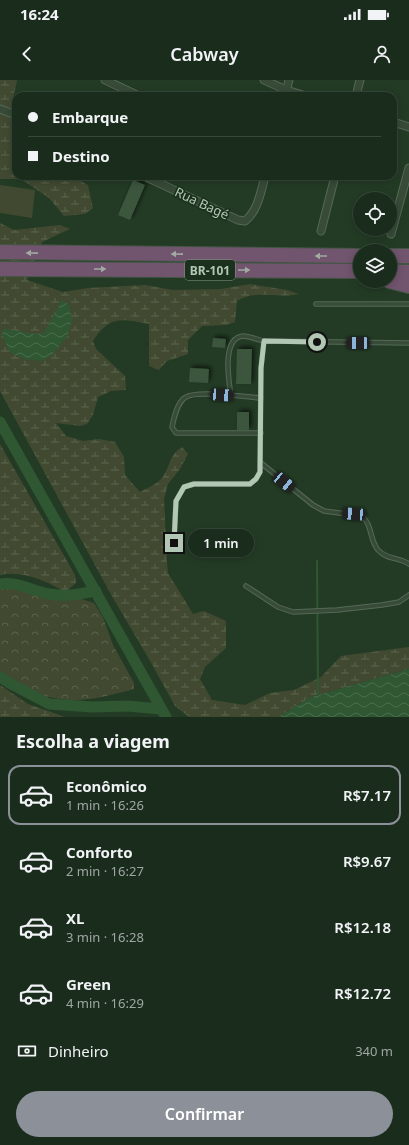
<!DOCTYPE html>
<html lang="pt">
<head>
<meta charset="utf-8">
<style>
  :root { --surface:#1a2c1c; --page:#273829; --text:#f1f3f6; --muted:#9fa7a3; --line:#38483b; --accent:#8c9099 }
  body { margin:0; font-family:"Noto Sans",sans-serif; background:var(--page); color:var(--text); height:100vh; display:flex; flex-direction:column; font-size:15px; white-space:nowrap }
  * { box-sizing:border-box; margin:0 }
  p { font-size:13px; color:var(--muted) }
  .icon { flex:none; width:22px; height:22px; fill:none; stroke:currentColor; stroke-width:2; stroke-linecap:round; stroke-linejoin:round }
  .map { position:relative; height:637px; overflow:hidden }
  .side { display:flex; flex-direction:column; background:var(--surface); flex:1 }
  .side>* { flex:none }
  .top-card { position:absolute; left:12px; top:12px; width:385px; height:88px; border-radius:12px; box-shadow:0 2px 10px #0003,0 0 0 1px var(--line); display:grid; align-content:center; height:88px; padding:0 16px; background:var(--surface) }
  .buttons { position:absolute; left:353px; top:112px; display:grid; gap:8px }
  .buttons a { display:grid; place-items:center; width:44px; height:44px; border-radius:50%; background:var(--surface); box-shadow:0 2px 10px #0003,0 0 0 1px var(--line); font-size:20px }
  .end { position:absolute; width:18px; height:18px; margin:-9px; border:5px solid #b2c7b4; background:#111; box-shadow:0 0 0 2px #111 }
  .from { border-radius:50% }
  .bubble { position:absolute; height:28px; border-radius:14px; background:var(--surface); box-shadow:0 2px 10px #0003,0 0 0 1px var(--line); font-size:13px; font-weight:600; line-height:28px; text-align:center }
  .car { position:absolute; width:12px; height:24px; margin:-12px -6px; border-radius:5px; box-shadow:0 0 3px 1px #0007; background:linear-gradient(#222 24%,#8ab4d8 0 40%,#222 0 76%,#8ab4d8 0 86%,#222 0) }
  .top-card b { display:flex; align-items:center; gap:14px; height:38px; font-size:15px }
  .top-card b+b { border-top:1px solid var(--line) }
  .top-card i { width:10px; height:10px; background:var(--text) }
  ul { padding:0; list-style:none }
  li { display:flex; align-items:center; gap:12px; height:60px; margin:0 8px 6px; padding:0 8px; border:2px solid transparent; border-radius:12px }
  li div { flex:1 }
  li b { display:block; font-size:15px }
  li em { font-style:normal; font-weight:600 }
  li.selected { border-color:var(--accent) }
  li>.icon { width:36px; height:36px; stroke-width:1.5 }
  h2 { padding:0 16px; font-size:18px; line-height:48px }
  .pay { display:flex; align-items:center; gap:10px; height:44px; padding:0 16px; font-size:15px }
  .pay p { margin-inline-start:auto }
  .cta { display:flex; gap:8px; margin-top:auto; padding:8px 16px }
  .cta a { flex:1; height:46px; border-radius:24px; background:var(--accent); color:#fff; font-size:16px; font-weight:600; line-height:46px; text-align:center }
  .status { display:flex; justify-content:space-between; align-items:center; height:28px; padding:0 20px; background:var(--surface); direction:ltr }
  .status svg { height:11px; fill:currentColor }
  header { display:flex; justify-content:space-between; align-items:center; height:52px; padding:0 16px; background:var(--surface); font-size:18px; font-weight:600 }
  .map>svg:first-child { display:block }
  .green { fill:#414a31 }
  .forest { fill:url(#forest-crowns) }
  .wetland { fill:url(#wetland-marsh) }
  .water { fill:url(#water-waves) }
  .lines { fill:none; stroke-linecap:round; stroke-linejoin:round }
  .stream { stroke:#2f5732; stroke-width:2 }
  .river { stroke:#2f5732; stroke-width:11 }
  .building { fill:#3a573c; filter:url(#shadow) }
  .lane-casing { stroke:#556957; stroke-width:5.5 }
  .street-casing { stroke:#556957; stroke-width:9 }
  .highway-casing { stroke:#425644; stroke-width:16 }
  .lane { stroke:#374b38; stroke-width:3.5 }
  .street { stroke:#374b38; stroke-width:7 }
  .highway { stroke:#71546e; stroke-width:14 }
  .oneway { fill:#a2aaa2 }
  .route { stroke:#b2c7b4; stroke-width:5 }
  .labels { text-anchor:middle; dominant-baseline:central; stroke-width:3.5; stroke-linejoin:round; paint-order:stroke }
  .shield { fill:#1c301e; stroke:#859a87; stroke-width:1 }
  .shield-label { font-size:12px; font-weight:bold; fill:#b2c7b4 }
  .street-label { font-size:13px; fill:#b2c7b4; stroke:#1c301e }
</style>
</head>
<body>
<div class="status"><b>16:24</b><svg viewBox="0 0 49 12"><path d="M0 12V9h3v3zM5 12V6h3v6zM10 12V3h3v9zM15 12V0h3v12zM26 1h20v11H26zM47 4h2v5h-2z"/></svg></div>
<header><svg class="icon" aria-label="back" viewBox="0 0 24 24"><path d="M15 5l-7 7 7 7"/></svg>Cabway<svg class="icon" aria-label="person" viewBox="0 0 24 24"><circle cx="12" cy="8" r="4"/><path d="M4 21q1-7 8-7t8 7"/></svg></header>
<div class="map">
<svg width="409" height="637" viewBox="0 0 409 637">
  <defs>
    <pattern id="forest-crowns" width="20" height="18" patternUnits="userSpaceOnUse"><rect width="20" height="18" fill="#414a31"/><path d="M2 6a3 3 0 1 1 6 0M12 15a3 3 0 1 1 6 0" fill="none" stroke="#5a634c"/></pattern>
    <pattern id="wetland-marsh" width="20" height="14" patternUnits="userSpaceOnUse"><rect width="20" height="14" fill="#414a31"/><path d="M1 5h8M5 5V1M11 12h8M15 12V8" fill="none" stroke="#5a634c"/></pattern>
    <pattern id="water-waves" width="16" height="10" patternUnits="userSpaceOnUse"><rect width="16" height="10" fill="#2f5732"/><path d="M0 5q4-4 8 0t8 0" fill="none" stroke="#4b6e4d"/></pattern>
    <filter id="shadow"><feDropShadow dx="2.5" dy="-2.5" stdDeviation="2" flood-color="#0009"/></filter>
  </defs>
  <rect width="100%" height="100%" fill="#233b25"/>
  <polygon class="green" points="0,105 35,110 32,138 0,133"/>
  <path class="forest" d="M10 506 46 518 63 520 78 518 94 523 103 537 113 565 134 603V609C76 625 52 627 0 593V508Z"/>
  <g class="wetland">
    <path d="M0 0H17C15 14 6 32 16 45V96H71L88 105 93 128 85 134 64 136 49 118 21 99H0Z"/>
    <path d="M0 143 14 150 60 145 70 149 42 162 27 200 63 212 88 208 145 205 173 210 221 209 250 204 287 210 299 214C279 219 255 209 237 221L235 242 226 245 202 246 188 260V274L167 281 159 290 149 286V244C121 239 110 235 93 261L96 269 125 296 126 310 111 311 98 317 93 335 87 344 80 346 56 343 66 356 83 361 99 359 115 362 124 377 125 395 140 412C147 408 157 404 162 398 171 386 168 376 182 367L188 374 180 389 168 404 164 419 167 483 168 493 193 534 204 531 226 541V568L205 587 200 599 212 620 245 625 270 613 294 610 321 597 341 576 409 567V589L311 617 278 637H189L175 626 149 579 113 518 0 311Z"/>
    <path d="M0 364 75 495 76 503 65 512C47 501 21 490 0 495Z"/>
    <polygon points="0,605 28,624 65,637 0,637"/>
  </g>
  <g class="water">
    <path d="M62 220 69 225 72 240 67 257 51 276 41 281 24 279 10 272 2 255 3 249C18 249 27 256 44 253Z"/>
    <polygon points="409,589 409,637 278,637 311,617"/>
  </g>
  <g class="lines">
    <polyline class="stream" points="317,481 318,615"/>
    <g class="river">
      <polyline points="0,342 166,637"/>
      <path d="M0 504C17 501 32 511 49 514 66 517 79 514 96 511"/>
      <polyline points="0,597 11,604 49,624 92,627 127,626 161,629"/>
    </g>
  </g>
  <g class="building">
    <polygon points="133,100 145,105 130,140 118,135"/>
    <polygon points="213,258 226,259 225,268 212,267"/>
    <polygon points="237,269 252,269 251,304 236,304"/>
    <polygon points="190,288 209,289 208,303 189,302"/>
    <rect x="237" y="332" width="12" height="18"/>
  </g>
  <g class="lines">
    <defs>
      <g id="lane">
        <polyline points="316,224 409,224"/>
        <path d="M231 316C229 302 221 258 243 256 249 256 258 260 264 261"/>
        <path d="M261 353H176L172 347C174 338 177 322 186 317 197 310 246 317 261 318"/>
        <path d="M261 383 313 425 324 431 362 436C373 446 369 459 378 470 387 480 399 477 409 484"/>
        <polyline points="174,463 176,421 184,407 194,404 250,404 256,399 260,392 261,288 264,261 409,263"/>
        <polyline points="246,506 278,527 293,532 337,530 382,525 399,522 409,515"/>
      </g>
      <g id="street">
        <polyline points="105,0 139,16"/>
        <polyline points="264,0 286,10 306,16"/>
        <polyline points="285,16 289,0"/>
        <polyline points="356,16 360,0"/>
        <polyline points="0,29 16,35"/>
        <polyline points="393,42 409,47"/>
        <path d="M144 96 238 140 245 141C258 131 261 111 265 96"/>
        <polyline points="321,151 335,96"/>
        <polyline points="391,154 409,88"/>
      </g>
      <g id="highway">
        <polyline points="0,172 360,176"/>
        <polyline points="390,176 409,176"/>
        <polyline points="0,189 360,191"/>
        <polyline points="390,192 409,192"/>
        <polyline points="389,201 409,206"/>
      </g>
    </defs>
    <use href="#lane" class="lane-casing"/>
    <use href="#street" class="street-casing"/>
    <use href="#highway" class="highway-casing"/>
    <use href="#lane" class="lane"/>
    <use href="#street" class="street"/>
    <use href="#highway" class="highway"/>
  </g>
  <defs><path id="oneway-solid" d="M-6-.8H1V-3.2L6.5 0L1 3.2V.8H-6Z"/></defs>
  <g class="oneway">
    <use href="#oneway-solid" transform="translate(32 173) rotate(-179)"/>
    <use href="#oneway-solid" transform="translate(177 174) rotate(-179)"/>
    <use href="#oneway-solid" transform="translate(321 176) rotate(-180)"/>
    <use href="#oneway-solid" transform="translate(100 189)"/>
    <use href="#oneway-solid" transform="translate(244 190)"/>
  </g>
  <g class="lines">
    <polyline class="route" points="174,463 176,421 184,407 194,404 250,404 256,399 260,392 261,288 264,261 317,262"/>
  </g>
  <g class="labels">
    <rect class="shield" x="185" y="180" width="50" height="20" rx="3"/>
    <g class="shield-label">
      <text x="210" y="190">BR-101</text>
    </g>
    <g class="street-label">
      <text transform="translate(202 123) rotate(25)">Rua Bagé</text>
    </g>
  </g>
</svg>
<div class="buttons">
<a><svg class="icon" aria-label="locate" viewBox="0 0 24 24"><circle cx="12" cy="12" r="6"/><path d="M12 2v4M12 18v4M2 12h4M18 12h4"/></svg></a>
<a><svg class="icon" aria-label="layers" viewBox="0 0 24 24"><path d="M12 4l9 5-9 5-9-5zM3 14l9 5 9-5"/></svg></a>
</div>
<i class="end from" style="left:317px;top:262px"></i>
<i class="end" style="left:174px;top:463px"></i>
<div class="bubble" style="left:188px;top:449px;width:66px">1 min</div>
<i class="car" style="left:358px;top:263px;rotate:271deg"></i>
<i class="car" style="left:222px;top:315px;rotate:94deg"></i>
<i class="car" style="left:284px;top:402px;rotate:129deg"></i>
<i class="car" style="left:354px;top:434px;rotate:274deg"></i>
<div class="top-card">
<b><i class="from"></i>Embarque</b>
<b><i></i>Destino</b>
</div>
</div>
<section class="side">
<h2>Escolha a viagem</h2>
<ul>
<li class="selected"><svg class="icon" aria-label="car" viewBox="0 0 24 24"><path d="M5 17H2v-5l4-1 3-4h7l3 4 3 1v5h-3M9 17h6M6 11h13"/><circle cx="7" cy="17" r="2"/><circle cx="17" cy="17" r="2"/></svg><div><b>Econômico</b><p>1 min · 16:26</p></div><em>R$7.17</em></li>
<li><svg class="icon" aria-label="car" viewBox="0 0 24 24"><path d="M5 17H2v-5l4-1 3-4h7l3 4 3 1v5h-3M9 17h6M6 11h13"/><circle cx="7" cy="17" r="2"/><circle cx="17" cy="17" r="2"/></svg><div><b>Conforto</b><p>2 min · 16:27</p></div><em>R$9.67</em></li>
<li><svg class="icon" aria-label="car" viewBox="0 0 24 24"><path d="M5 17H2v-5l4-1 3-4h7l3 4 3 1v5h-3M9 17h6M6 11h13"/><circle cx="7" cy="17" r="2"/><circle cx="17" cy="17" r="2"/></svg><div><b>XL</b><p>3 min · 16:28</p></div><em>R$12.18</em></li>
<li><svg class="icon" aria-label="car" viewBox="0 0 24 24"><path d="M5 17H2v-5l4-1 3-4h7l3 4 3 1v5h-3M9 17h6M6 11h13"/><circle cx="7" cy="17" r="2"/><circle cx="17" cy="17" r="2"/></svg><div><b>Green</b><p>4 min · 16:29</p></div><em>R$12.72</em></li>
</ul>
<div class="pay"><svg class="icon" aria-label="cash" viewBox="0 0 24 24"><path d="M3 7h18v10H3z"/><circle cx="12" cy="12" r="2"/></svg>Dinheiro<p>340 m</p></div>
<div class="cta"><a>Confirmar</a></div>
</section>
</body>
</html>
